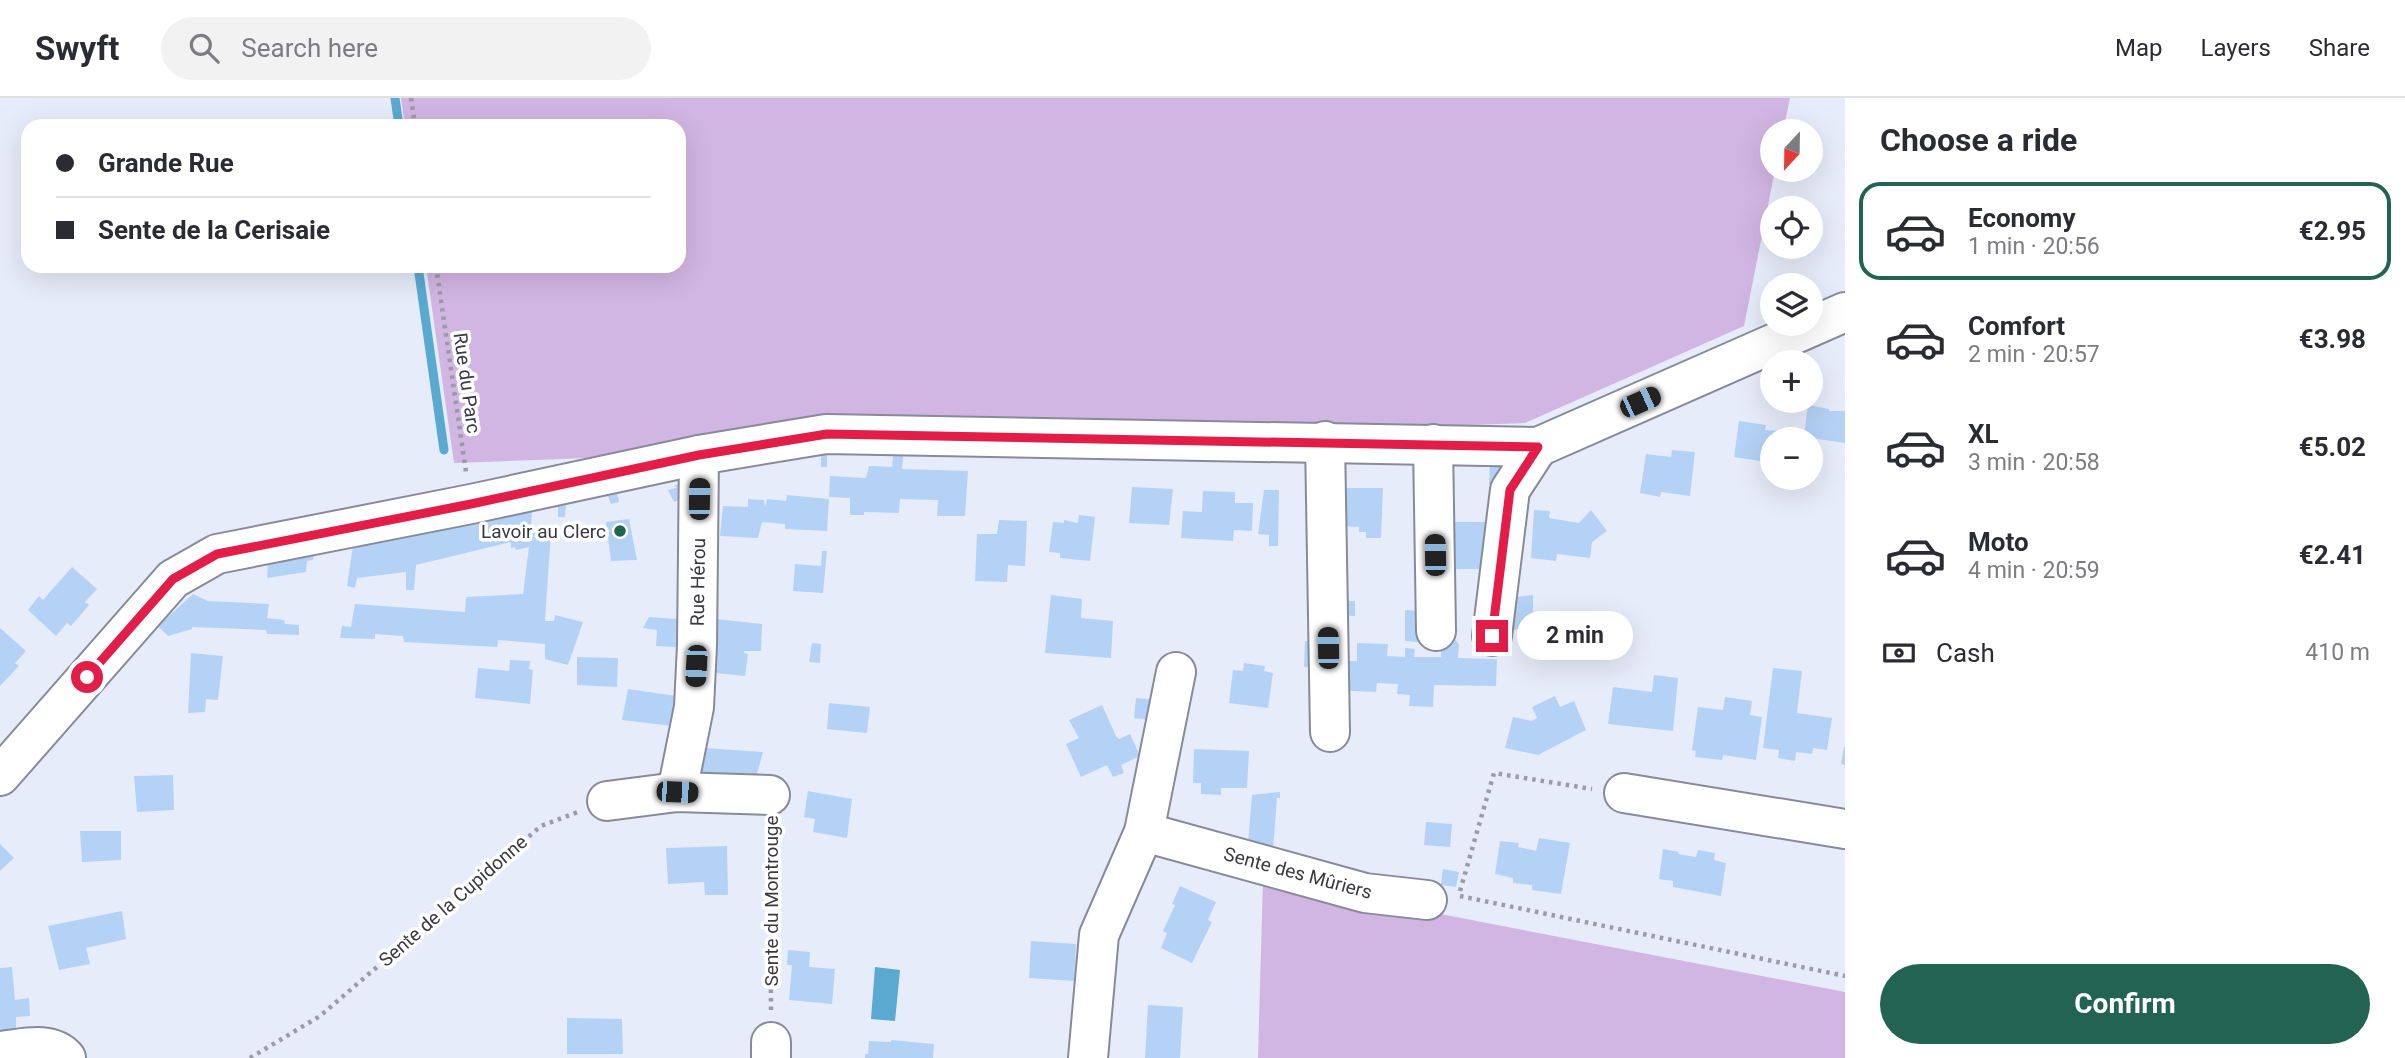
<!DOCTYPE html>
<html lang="en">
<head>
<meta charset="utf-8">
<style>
  :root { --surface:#fff; --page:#f2f2f3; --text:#2b2b33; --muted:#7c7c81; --line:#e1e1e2; --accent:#226352 }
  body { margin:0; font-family:Roboto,sans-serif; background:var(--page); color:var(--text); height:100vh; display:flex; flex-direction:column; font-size:26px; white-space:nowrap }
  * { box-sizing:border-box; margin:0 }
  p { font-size:23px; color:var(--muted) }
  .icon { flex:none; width:38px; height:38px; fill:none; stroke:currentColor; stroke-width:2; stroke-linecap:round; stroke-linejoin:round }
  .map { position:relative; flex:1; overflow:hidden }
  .details { display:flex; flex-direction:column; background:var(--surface); width:560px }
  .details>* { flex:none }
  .top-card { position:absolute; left:21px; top:21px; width:665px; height:154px; border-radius:21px; box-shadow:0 7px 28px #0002; display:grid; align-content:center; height:154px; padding:0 35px; background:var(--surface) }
  .needle { width:46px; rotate:202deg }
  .controls { position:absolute; left:1760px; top:21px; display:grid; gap:14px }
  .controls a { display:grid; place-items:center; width:63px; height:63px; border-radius:50%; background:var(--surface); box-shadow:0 7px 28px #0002; font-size:35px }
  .end { position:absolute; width:32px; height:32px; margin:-16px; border:9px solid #e11d48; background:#fff; box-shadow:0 0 0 4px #fff }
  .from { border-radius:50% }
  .bubble { position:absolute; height:49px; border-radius:24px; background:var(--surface); box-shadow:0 7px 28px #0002; font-size:23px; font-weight:700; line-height:49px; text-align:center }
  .car { position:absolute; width:21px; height:42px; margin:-21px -10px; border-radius:9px; box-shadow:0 0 5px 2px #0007; background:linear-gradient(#222 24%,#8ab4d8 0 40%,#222 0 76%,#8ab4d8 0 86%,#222 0) }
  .top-card b { display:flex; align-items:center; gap:24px; height:66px; font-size:26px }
  .top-card b+b { border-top:2px solid var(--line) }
  .top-card i { width:18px; height:18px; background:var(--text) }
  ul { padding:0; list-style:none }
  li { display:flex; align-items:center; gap:21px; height:98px; margin:0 14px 10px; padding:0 21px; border:4px solid transparent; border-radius:21px }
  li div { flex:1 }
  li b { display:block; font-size:26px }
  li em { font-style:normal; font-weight:700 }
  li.on { border-color:var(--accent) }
  li>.icon { width:63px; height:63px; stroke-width:1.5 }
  h2 { padding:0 35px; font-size:32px; line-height:84px }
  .pay { display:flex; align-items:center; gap:18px; height:77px; padding:0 35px; font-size:26px }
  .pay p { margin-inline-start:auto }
  .cta { display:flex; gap:14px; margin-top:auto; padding:14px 35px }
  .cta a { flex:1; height:80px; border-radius:42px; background:var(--accent); color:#fff; font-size:28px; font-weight:700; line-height:80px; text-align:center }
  header { display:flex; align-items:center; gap:42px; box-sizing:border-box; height:98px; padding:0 35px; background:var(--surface); border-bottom:2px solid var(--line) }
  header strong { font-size:33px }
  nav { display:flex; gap:38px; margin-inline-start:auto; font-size:24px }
  .search { width:490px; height:63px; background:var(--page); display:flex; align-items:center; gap:18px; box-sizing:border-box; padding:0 24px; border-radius:38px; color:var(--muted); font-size:26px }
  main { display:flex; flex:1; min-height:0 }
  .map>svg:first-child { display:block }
  .green { fill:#d1b5e3 }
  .water { fill:#5aa9d0 }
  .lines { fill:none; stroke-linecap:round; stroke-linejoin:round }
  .stream { stroke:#5aa9d0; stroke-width:9 }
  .building { fill:#b4d2f5 }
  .minor-casing { stroke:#878b99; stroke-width:42 }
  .path { stroke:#999ca6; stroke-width:4.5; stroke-dasharray:3.5 5; stroke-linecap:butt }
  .minor { stroke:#fff; stroke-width:38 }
  .route { stroke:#e11d48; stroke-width:9 }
  .poi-dot { fill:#226352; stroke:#fff; stroke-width:2.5 }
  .labels { text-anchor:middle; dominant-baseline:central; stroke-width:7; stroke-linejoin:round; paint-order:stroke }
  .street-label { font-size:19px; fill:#393a40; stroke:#fff }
  .poi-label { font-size:19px; fill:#393a40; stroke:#fff; text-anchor:end }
</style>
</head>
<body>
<header>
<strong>Swyft</strong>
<div class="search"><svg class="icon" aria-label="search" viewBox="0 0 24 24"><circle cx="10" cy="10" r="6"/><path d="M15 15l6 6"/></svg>Search here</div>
<nav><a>Map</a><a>Layers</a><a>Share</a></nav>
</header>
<main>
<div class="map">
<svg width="1845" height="960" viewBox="0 0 1845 960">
  <rect width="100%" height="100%" fill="#e7ecfa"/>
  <g class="green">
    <polygon points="401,0 1790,0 1783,33 1773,33 1773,72 1775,72 1744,228 1525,325 454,365 426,168 679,168 679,28 405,28"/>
    <polygon points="1263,782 1845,894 1845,960 1258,960"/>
  </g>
  <polygon class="water" points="875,869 900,872 895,923 871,921"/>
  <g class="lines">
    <g class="stream">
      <polyline points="395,0 399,28"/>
      <polyline points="418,168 444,352"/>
    </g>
  </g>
  <g class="building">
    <polygon points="1808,307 1829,311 1829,313 1845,313 1845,345 1804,339"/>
    <polygon points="1739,323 1766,327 1765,332 1778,333 1777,341 1773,341 1773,365 1734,359"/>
    <polygon points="894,349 904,350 902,371 968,373 965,418 937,418 938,402 900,401 899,415 864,414 864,417 850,417 850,400 829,399 830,378 866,380 869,368 892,369"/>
    <polygon points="1672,352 1695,354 1690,398 1661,394 1660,399 1640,395 1646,356 1671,359"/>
    <rect x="821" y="357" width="6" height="12"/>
    <polygon points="1490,363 1508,364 1499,387 1489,386"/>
    <polygon points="680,386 687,399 674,404 668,392 676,390 675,387"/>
    <polygon points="1132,389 1173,391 1169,427 1129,425"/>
    <polygon points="1341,390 1383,390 1381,440 1366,440 1366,434 1359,434 1359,429 1340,428"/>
    <polygon points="1264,392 1279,392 1278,448 1269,448 1269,437 1258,436"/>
    <polygon points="1203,393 1235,394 1235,405 1253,405 1252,433 1234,432 1233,443 1181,440 1183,413 1202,414"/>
    <polygon points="617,396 619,404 611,406 608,398"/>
    <polygon points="787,397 829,401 827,433 785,431 785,426 762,424 758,440 720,438 723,408 748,409 748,401 764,402 765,410 767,401 786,403"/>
    <polygon points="566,407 565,419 558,419 558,408"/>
    <polygon points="532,409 531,432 551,433 545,523 554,523 555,517 583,524 568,567 545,561 545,546 498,542 497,549 404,544 403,538 375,536 375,541 340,540 342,528 351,529 355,506 465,514 466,499 523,496 529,449 516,452 515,449 511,450 511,444 416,467 414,492 406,492 406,474 357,480 355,490 347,488 353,447"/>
    <polygon points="1534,412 1550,413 1549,420 1579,425 1591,412 1607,433 1592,444 1590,460 1557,456 1556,463 1531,460"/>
    <polygon points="1079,417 1095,419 1090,463 1060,460 1060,455 1049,454 1053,424 1064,425 1064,422 1078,425"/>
    <polygon points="629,421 637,462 611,463 606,424"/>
    <polygon points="999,422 1027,423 1025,468 1008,467 1007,484 975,483 977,436 997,436"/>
    <rect x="1451" y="424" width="36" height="47"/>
    <polygon points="822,453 827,453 823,495 793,493 795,466 821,468"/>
    <polygon points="314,455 313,462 307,463 306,474 267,480 268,464"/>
    <polygon points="72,469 97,491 85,504 89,507 71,528 67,525 56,538 28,512 39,498 43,502"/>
    <polygon points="193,496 208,503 269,506 267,520 284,522 285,526 299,527 299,537 267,536 266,532 192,529 192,531 168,538 158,528"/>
    <polygon points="1051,497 1082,501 1081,520 1113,523 1111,560 1045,555"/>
    <polygon points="1533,497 1533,531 1506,532 1507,500"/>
    <polygon points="1333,503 1355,503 1355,518 1334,517"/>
    <polygon points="1405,512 1425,513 1419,519 1418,544 1405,543"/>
    <polygon points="649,519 691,522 690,550 656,548 657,532 643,530"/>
    <polygon points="706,520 762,526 761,553 744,553 744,555 748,556 745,578 706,574"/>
    <polygon points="0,530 26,553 15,565 19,568 0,588"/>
    <polygon points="1441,542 1456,542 1459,547 1458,560 1497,561 1496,588 1434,587 1433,609 1409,608 1410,597 1397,596 1398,586 1377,585 1376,594 1334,592 1335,563 1357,563 1357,545 1388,546 1387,558 1405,559 1405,550 1415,551 1414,559 1441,559"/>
    <polygon points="1305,543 1318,544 1316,570 1304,569"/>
    <polygon points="812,545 821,546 820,565 809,564"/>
    <polygon points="191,555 223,558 218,602 206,601 205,614 188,615"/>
    <polygon points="577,559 618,560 617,589 577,587"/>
    <polygon points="510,562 530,563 529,571 533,572 530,606 475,600 478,570 509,573"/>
    <polygon points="1244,565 1265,568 1264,573 1273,575 1268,610 1229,605 1233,572 1243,573"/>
    <polygon points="1773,570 1802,573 1797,615 1832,620 1827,652 1813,650 1812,656 1796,654 1795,663 1778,660 1779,652 1763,650"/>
    <polygon points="1654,577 1678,580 1673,633 1608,626 1613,589 1652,594"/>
    <polygon points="628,591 690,600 680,629 622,622"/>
    <polygon points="1555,598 1560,609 1574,603 1586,632 1538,657 1505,650 1513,619 1532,623 1537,620 1532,609"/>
    <polygon points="1725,599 1752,603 1750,617 1762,619 1756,662 1723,657 1722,662 1695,659 1696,653 1692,652 1698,609 1723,612"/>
    <polygon points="1136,600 1158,602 1155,623 1134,620"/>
    <polygon points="829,605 870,609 867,635 827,631"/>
    <polygon points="1102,607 1116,638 1119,641 1130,636 1140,658 1121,667 1124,675 1113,679 1107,667 1081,679 1066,646 1079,640 1069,622"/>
    <polygon points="1844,649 1845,649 1845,667 1841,666"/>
    <polygon points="705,650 763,654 755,683 686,680"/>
    <polygon points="1194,651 1249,653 1247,690 1221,690 1221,697 1201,696 1201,685 1193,685"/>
    <polygon points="173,677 174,712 137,714 134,678"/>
    <polygon points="808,693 852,701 847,740 813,734 815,721 804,719"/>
    <polygon points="1280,694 1280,700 1277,700 1273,752 1248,745 1252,697"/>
    <polygon points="1426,724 1452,726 1450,749 1424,747"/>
    <polygon points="80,733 121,733 121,762 82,764"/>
    <polygon points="1539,740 1570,745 1561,796 1532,792 1532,787 1513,785 1513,780 1495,776 1500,743 1519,745 1518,749 1536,753"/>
    <polygon points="0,746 14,760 0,773"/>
    <polygon points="727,748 728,797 705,797 704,784 668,786 666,750"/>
    <polygon points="1663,751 1679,754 1678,756 1696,759 1698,752 1715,755 1714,762 1726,765 1721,798 1673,789 1673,783 1659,781"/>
    <polygon points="1443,771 1459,774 1456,789 1441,787"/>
    <polygon points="1180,788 1216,804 1208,822 1212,824 1192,865 1161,850 1167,835 1163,833 1175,807 1172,806"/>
    <polygon points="122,813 126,841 86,850 90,866 59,872 48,828"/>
    <polygon points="1031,843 1076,846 1074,883 1029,880"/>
    <polygon points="788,852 810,854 809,869 835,871 832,906 789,902 792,867 787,867"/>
    <polygon points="12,869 15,902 29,900 30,918 16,919 16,939 0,940 0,870"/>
    <polygon points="1148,907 1183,909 1180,960 1145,960"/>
    <polygon points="567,920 622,921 623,956 567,956"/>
    <polygon points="891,942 934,946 933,960 865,960 865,956 868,956 869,943 891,944"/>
  </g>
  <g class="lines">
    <defs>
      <g id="minor">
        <polyline points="1325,343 1330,634"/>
        <polyline points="1433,346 1436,533"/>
        <polyline points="1492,538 1510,392 1538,349"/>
        <polyline points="0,678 173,481 217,456 471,406 699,357 826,336 1538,349 1845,214"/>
        <polyline points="677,694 694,609 697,547 699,357"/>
        <polyline points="1624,695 1845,731"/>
        <polyline points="607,703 677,694 770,697"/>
        <polyline points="1144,734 1176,574"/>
        <polyline points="771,944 771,960"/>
        <path d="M0 953C22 951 50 942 66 960"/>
        <polyline points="1088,960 1099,837 1144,734 1365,795 1427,802"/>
      </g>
    </defs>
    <use href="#minor" class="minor-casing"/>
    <g class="path">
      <polyline points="411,0 415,28"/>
      <polyline points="436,168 466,374"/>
      <polyline points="770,730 771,913"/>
      <polyline points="1460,793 1494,675 1592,691"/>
      <polyline points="1460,798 1845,878"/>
      <polyline points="250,960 320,918 541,728 578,714"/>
    </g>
    <use href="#minor" class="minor"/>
  </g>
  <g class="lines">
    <polyline class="route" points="87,579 173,481 217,456 471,406 699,357 827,336 1538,349 1510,392 1492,538"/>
  </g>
  <circle class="poi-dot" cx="620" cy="433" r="7"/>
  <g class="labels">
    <g class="street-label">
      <text transform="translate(467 285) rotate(82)">Rue du Parc</text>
      <text transform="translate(698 484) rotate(-89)">Rue Hérou</text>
      <text transform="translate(1298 775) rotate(15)">Sente des Mûriers</text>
      <text transform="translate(453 803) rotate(-41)">Sente de la Cupidonne</text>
      <text transform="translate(771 803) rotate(-90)">Sente du Montrouge</text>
    </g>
    <g class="poi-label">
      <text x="606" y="433">Lavoir au Clerc</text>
    </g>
  </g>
</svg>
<div class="controls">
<a><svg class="needle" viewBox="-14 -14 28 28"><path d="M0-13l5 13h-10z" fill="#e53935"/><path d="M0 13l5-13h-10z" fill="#7c7c81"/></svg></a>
<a><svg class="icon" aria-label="locate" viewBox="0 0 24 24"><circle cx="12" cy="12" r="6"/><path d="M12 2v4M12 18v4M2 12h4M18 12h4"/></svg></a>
<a><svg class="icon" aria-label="layers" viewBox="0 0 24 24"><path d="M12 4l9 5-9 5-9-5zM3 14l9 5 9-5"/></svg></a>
<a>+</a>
<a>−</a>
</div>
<i class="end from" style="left:87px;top:579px"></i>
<i class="end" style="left:1492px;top:538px"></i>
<div class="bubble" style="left:1517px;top:513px;width:116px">2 min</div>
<i class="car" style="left:1640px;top:304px;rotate:66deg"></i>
<i class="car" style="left:699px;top:401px;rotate:1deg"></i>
<i class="car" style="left:1435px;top:457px;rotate:359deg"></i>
<i class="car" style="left:1328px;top:550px;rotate:359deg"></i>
<i class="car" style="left:696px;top:568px;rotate:183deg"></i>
<i class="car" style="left:677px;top:694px;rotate:92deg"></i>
<div class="top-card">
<b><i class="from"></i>Grande Rue</b>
<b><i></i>Sente de la Cerisaie</b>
</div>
</div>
<section class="details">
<h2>Choose a ride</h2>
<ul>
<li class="on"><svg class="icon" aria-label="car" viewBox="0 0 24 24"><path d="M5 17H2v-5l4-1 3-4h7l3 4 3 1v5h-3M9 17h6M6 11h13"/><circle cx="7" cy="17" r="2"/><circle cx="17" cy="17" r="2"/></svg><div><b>Economy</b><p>1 min · 20:56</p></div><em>€2.95</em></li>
<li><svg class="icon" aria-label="car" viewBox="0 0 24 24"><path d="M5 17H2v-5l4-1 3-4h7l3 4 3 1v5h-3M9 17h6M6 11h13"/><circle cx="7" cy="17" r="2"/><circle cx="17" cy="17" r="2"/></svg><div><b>Comfort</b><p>2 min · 20:57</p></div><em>€3.98</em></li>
<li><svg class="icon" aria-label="car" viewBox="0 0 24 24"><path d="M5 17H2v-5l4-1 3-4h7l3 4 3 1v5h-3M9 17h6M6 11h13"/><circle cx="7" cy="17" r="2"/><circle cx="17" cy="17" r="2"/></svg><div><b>XL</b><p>3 min · 20:58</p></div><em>€5.02</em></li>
<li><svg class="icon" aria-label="car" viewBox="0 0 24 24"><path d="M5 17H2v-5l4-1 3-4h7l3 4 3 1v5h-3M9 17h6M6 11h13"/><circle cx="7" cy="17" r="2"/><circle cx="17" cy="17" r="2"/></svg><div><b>Moto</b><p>4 min · 20:59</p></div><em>€2.41</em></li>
</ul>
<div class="pay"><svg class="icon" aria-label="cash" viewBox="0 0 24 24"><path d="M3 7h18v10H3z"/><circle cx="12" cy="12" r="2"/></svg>Cash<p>410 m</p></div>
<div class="cta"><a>Confirm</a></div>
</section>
</main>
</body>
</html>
